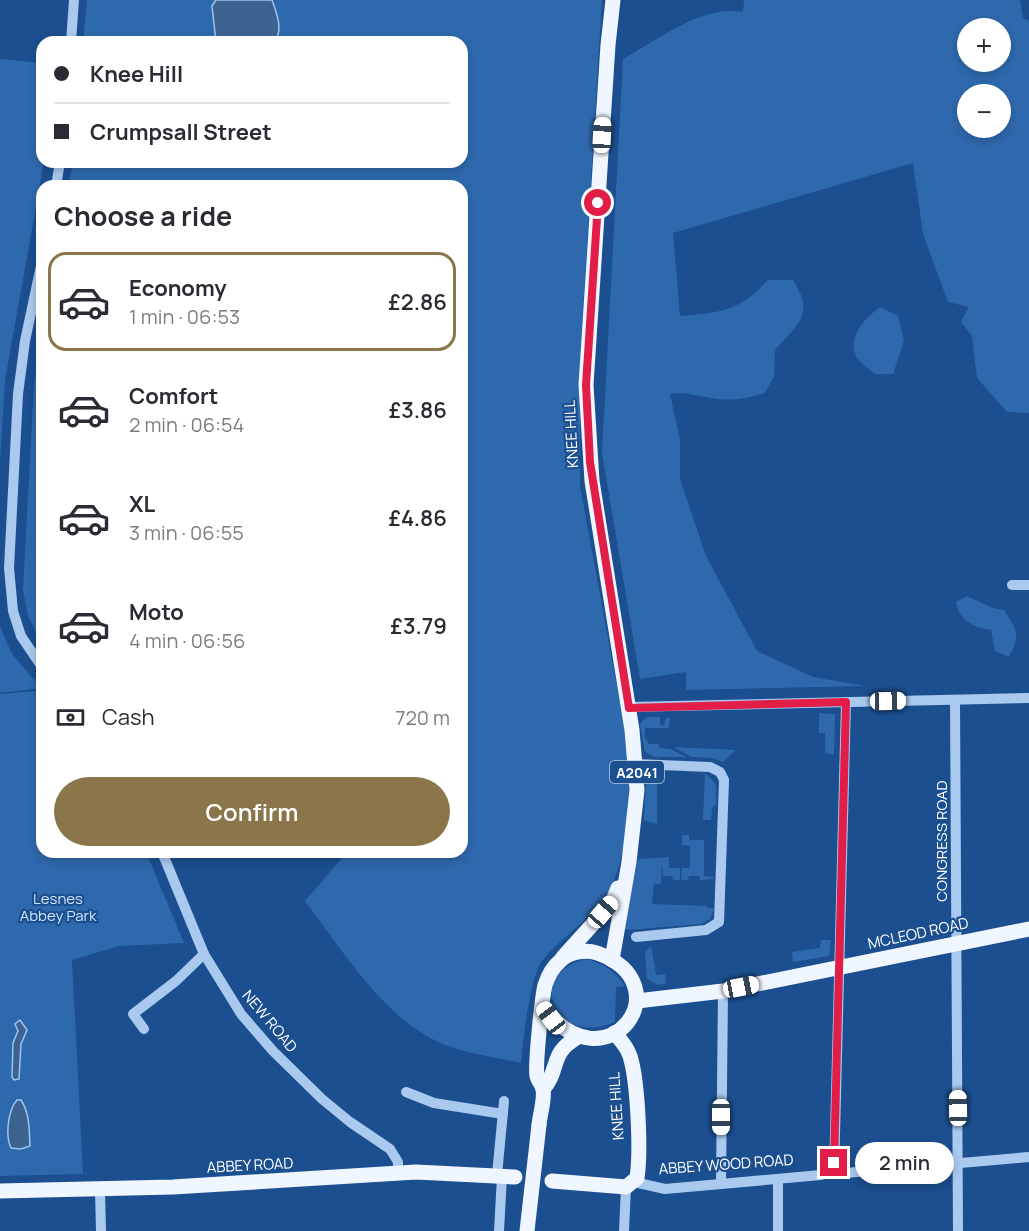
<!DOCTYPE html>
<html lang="en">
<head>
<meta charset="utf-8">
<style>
  :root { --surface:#fff; --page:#f7f7f7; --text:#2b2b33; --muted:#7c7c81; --line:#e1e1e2; --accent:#8a764a }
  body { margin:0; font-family:Manrope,sans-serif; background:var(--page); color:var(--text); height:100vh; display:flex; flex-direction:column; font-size:22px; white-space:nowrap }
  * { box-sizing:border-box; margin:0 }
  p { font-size:20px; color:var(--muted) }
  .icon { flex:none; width:33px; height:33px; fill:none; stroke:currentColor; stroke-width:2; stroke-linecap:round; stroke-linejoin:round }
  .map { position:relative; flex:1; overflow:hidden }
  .drawer { position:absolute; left:36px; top:180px; width:432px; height:678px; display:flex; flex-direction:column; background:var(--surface); border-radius:18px; box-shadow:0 3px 9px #0003 }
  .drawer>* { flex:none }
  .guide { position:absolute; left:36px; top:36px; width:432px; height:132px; border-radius:18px; box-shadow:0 3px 9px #0003; display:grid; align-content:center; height:132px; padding:0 18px; background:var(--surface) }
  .tools { position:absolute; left:957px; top:18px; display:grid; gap:12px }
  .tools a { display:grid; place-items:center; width:54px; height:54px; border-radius:50%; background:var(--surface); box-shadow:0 3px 9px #0003; font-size:30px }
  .end { position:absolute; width:27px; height:27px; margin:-14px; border:8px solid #e11d48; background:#fff; box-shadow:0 0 0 3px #fff }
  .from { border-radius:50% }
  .bubble { position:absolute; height:42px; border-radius:21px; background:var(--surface); box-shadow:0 3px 9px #0003; font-size:20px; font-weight:600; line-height:42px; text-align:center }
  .car { position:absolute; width:18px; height:36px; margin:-18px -9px; border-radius:8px; box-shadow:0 0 4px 2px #0007; background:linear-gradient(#fff 24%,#345 0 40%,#fff 0 76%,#345 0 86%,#fff 0) }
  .guide b { display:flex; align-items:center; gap:21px; height:57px; font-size:22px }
  .guide b+b { border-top:2px solid var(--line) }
  .guide i { width:15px; height:15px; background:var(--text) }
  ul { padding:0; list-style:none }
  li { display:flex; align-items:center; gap:18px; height:99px; margin:0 12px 9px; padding:0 6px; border:3px solid transparent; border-radius:18px }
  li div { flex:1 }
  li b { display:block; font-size:22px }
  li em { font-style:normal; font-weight:600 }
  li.current { border-color:var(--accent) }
  li>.icon { width:54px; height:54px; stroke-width:1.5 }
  h2 { padding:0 18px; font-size:27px; line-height:72px }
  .pay { display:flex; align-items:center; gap:15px; height:66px; padding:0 18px; font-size:22px }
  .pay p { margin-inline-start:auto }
  .primary-button { display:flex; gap:12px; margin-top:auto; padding:12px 18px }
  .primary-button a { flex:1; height:69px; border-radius:36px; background:var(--accent); color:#fff; font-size:24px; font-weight:600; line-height:69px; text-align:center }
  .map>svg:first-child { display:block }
  .green { fill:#2e69ad; fill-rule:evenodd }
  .water { fill:#3c6290; stroke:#9cc4f0; stroke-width:1.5 }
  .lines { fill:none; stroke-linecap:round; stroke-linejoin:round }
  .minor { stroke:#a9c9ee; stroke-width:10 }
  .major { stroke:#f0f6ff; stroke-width:15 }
  .major-bridge { stroke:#f0f6ff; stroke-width:15 }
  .route { stroke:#e11d48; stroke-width:8 }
  .labels { text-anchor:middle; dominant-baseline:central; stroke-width:4.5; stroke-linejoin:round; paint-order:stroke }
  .shield { fill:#1b4f8f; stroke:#bbcadd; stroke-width:1.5 }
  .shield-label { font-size:14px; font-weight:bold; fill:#fff }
  .street-label { font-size:15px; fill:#fff; stroke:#1b4f8f }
  .park-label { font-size:15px; fill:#cfe3fa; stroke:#1b4f8f }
</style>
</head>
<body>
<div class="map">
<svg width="1029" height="1231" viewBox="0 0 1029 1231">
  <rect width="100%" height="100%" fill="#1b4f8f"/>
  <g class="green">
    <polygon points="87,0 216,0 212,6 216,42 83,42"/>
    <path d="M272 0H602L580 358V486L625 730C631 784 633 842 609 892 599 912 557 941 542 961 530 976 523 1041 521 1063 499 1058 475 1055 454 1048 389 1028 344 952 305 901L347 852H462V186H69L73 162H200L201 167 206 168 210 162H462V42H275C281 30 276 12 272 0Z"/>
    <path d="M744 0H1020L1023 18 1029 21V413L1007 412 977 378 972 336 961 322 969 307 948 302 923 234 913 163 673 233 680 316C722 312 738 312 768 280H793C815 314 799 323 775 350L774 377 765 393C749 398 735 401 718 399 700 397 687 391 670 394L680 440V479L706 556 757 651 813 677 866 686 686 690V672L640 679 602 453 623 59C658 40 701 5 743 12ZM1000 28V62H968V28ZM968 94H1000V128H968Z"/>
    <polygon points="0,59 42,63 44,162 5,380 0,462"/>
    <path d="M880 307 898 316 904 341 893 374H875C870 370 861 364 857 358 846 337 865 318 880 307Z"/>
    <polygon points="42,339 42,645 28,616 23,590 34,384"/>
    <path d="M967 596 993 608 1004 610C1017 630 1021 635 1009 657L995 651 991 630C974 628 959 620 956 602Z"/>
    <polygon points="0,626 12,654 41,688 0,693"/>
    <polygon points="40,691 42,852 146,852 184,943 119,946 72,960 83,1174 0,1176 0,694"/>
    <polygon points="819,713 835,714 834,755 825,753 825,733 819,733"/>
    <polygon points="646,717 660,717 660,725 664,726 665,719 670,717 669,728 645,728 645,738 649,744 659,744 659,748 670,749 687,757 654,757 645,752 640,724"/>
    <polygon points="673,747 736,750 723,762 712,758 692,757"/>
    <polygon points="657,773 657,824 644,820 646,779"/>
    <polygon points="705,773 716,784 716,805 712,809 711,820 703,820"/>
    <polygon points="682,835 689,835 689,840 704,840 704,876 714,877 713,879 700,880 699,876 689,876 688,880 681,880 682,868 690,868 690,846 682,845"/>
    <polygon points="669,857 669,868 680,868 680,880 673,880 672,876 663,876 662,864 661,884 654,884 652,904 707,906 707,908 714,908 710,919 701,924 626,930 624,927 638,859"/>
    <polygon points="821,940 831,940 829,956 793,962 792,952 820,948"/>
    <polygon points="651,946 656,975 665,974 666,984 658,985 647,979 645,952"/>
    <path d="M586 959C604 964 615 971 625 986L616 987 615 1022C554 1048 524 973 586 959Z"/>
  </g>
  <g class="water">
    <path d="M216 0H272C277 14 283 29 275 42H216L212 6Z"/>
    <polygon points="20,1020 27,1030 21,1044 19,1079 14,1080 12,1077 13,1043 18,1031 15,1024"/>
    <path d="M17 1100H21C30 1114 29 1130 30 1146L21 1149 11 1148C5 1136 8 1110 17 1100Z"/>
  </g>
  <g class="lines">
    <g class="minor">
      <polyline points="71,42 74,0"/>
      <polyline points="56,186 60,162"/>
      <polyline points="42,261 25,341 18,394 9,568 13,611 21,636 42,667"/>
      <polyline points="1012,585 1029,585"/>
      <polyline points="955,700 958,1231"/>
      <polyline points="846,702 834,1174 1029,1157"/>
      <polyline points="629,707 1029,698"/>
      <polyline points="162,852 204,954 241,1014 273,1051 322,1099 350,1122 390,1149 398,1162 398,1173"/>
      <polyline points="636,937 706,930 719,922 724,780 720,772 710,767 636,764"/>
      <polyline points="144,1029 133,1014 176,981 204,954"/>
      <polyline points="406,1092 434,1103 503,1114"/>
      <polyline points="497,1175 504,1101"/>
      <polyline points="778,1179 778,1231"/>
      <polyline points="634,1182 665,1189 821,1175"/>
      <polyline points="721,1184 723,991"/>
      <polyline points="100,1190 101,1231"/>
      <polyline points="499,1231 502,1176"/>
      <polyline points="624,1231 626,1187"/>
    </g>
    <g class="major">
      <polyline points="563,957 612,903 618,888"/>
      <polyline points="612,960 629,862 637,790 632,730 592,481 586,385 608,45 613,0"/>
      <polyline points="637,1001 723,991 1029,929"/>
      <path d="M543 1089C561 1069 548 1054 578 1037"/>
      <path d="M539 1125C540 1114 545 1099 543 1089 542 1084 538 1081 537 1076 535 1064 542 998 545 985 548 976 552 968 559 962 568 952 585 949 597 953 685 984 607 1091 543 1007"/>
      <path d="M552 1181 626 1187 637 1178C641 1151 638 1082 630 1056 627 1047 621 1040 614 1033"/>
      <polyline points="0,1191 173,1187 416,1172 515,1177"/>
    </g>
    <polyline class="major-bridge" points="527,1231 539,1125"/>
  </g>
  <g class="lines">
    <polyline class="route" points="598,203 586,385 590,462 629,708 846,702 834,1163"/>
  </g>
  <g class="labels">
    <rect class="shield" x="610" y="761" width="54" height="22" rx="4.5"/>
    <g class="shield-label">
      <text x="637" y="772">A2041</text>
    </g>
    <g class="street-label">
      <text transform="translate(571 434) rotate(-93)">KNEE HILL</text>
      <text transform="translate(941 841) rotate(-90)">CONGRESS ROAD</text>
      <text transform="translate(918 933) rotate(-12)">MCLEOD ROAD</text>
      <text transform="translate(270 1021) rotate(50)">NEW ROAD</text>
      <text transform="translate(616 1106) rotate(-94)">KNEE HILL</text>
      <text transform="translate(726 1164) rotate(-4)">ABBEY WOOD ROAD</text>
      <text transform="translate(250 1165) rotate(-3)">ABBEY ROAD</text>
    </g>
    <g class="park-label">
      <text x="58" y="898">Lesnes<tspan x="58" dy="17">Abbey Park</tspan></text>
    </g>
  </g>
</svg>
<div class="tools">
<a>+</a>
<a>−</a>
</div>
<i class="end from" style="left:598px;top:203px"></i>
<i class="end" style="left:834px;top:1163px"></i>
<div class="bubble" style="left:855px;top:1142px;width:99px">2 min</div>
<i class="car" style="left:602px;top:135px;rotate:3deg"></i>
<i class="car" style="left:888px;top:701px;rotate:89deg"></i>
<i class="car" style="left:603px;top:912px;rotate:41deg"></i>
<i class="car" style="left:741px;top:987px;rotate:79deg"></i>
<i class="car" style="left:551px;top:1018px;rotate:323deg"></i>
<i class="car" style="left:958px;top:1108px;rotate:359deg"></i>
<i class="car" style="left:721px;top:1117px;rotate:180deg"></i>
<div class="guide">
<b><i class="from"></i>Knee Hill</b>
<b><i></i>Crumpsall Street</b>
</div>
<section class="drawer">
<h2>Choose a ride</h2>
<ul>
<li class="current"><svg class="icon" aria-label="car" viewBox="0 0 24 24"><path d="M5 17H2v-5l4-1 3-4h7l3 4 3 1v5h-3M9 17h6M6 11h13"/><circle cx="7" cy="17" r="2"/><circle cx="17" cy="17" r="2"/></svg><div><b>Economy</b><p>1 min · 06:53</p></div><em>£2.86</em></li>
<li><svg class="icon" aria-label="car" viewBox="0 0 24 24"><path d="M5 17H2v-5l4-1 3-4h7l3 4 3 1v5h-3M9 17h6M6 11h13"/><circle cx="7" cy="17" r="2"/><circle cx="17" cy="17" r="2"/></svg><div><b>Comfort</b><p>2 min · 06:54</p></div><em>£3.86</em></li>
<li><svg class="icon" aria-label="car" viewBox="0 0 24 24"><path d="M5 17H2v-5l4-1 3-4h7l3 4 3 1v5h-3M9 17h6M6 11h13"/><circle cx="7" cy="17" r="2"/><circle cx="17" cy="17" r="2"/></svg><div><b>XL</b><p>3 min · 06:55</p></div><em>£4.86</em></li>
<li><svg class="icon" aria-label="car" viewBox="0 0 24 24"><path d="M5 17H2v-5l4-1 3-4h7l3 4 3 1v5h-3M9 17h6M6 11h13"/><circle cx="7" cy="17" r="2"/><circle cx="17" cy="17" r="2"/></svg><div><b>Moto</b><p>4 min · 06:56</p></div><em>£3.79</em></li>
</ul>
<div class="pay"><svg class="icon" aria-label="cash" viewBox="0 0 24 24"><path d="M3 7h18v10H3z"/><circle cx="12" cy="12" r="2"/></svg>Cash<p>720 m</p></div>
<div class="primary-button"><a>Confirm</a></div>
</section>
</div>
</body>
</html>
